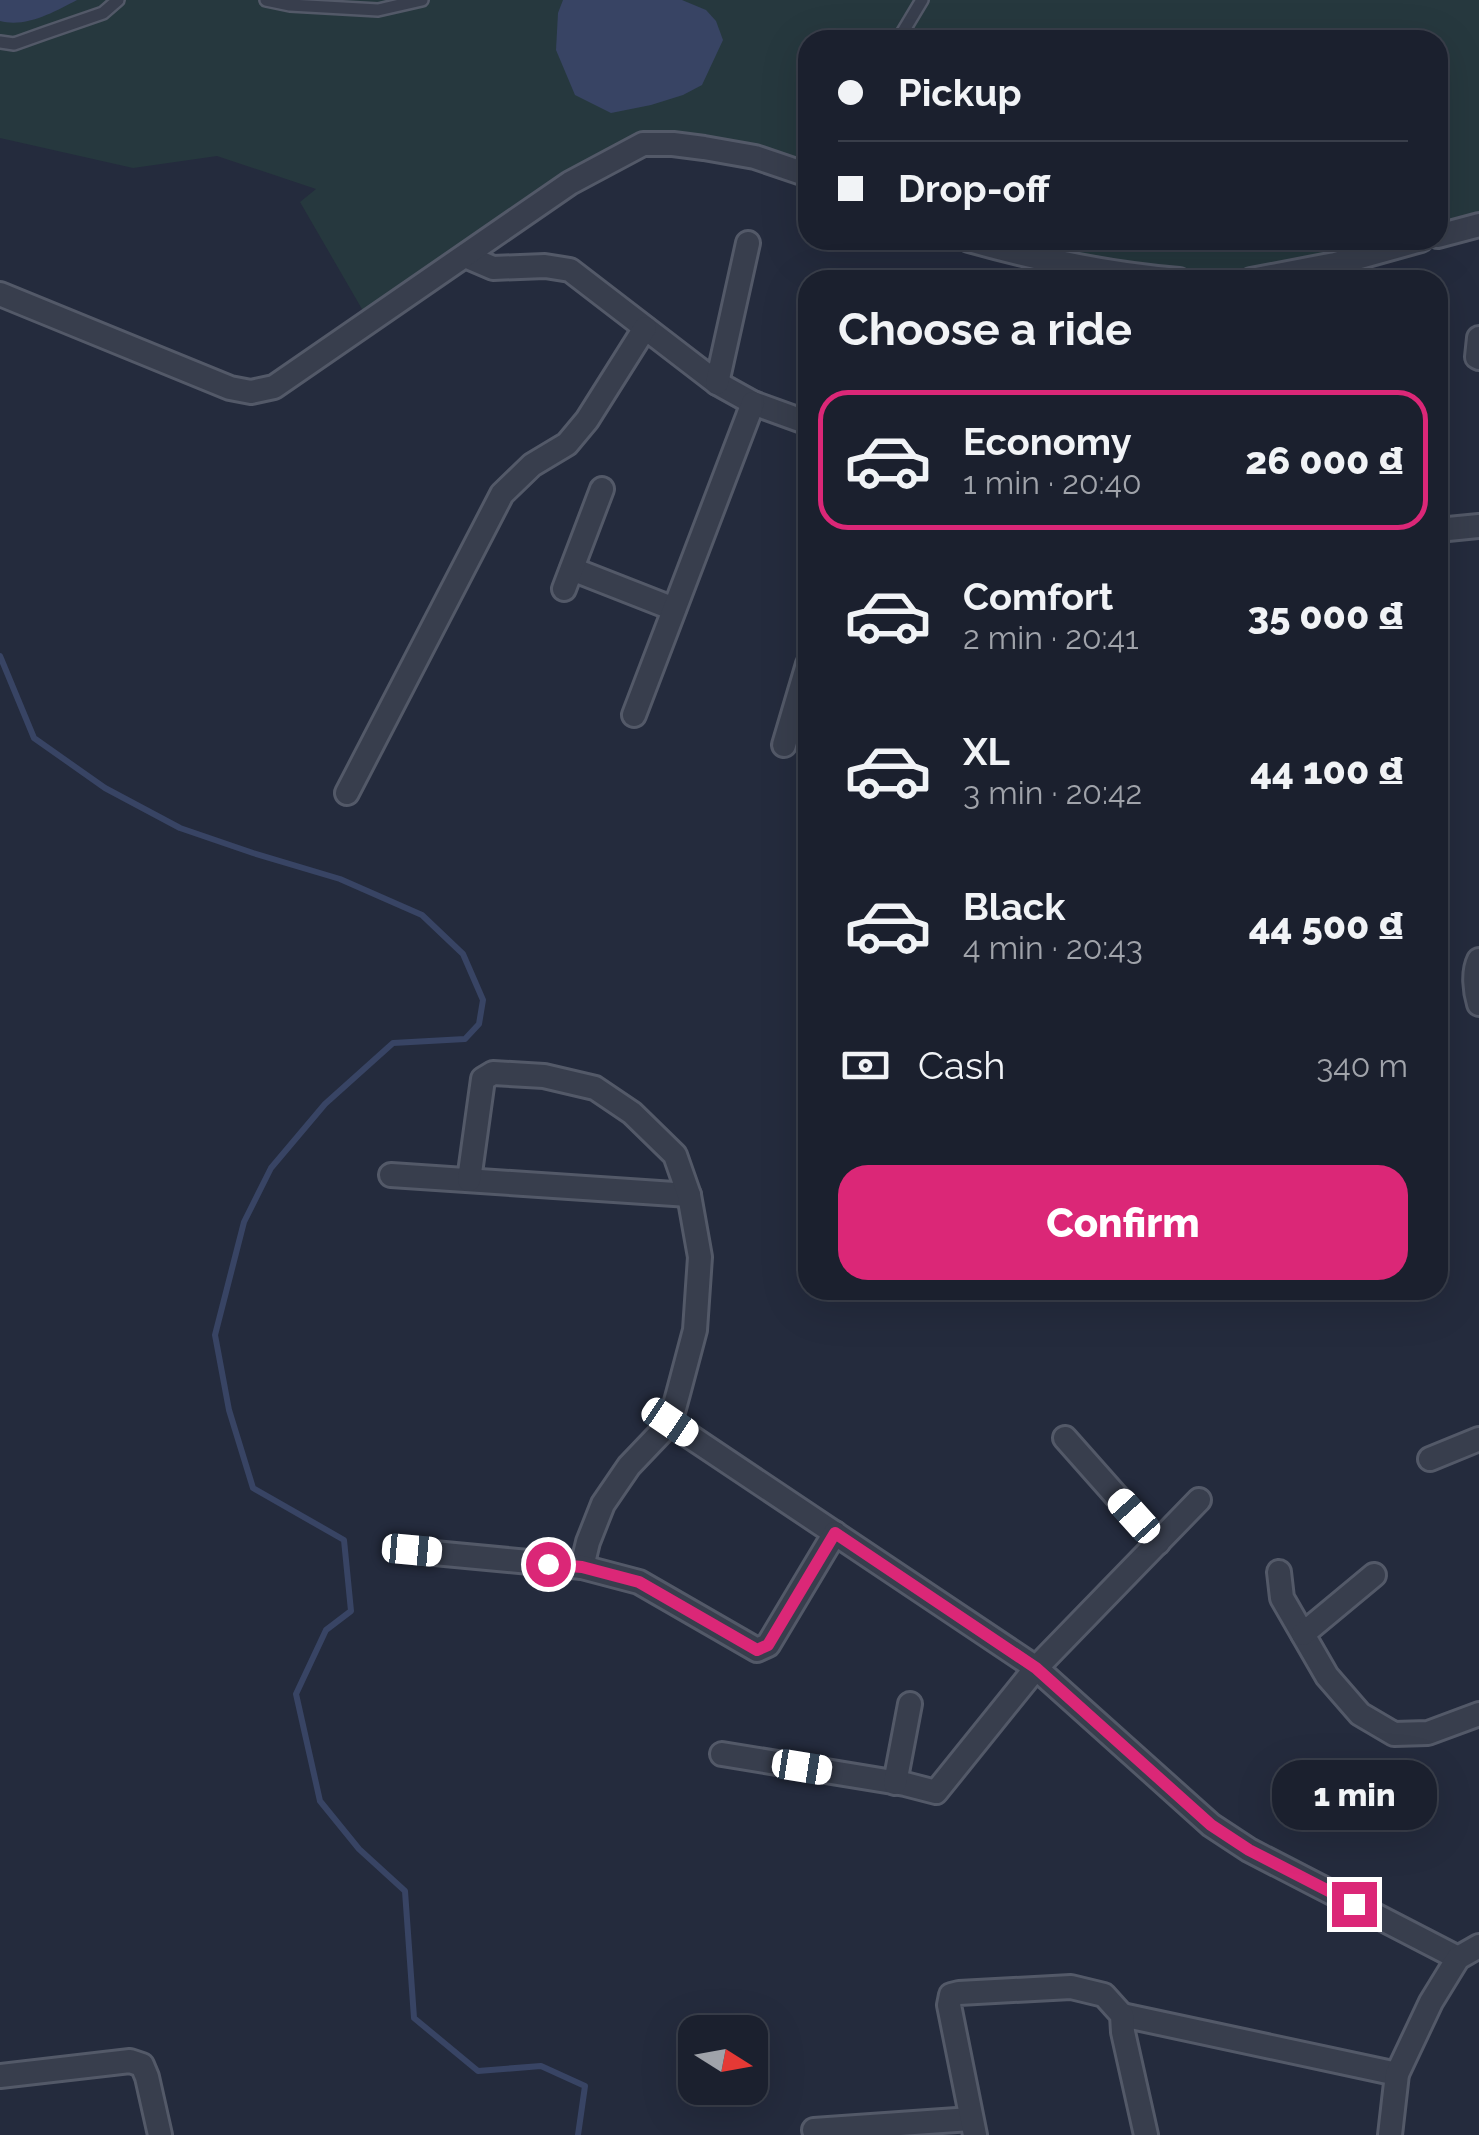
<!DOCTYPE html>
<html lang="en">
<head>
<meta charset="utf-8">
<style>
  :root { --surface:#1b202e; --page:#242836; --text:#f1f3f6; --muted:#a0a3aa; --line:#393e4a; --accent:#db2777 }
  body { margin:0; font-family:Raleway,sans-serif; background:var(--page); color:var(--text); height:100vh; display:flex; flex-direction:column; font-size:38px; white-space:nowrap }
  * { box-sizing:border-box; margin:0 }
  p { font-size:32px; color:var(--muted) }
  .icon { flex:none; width:55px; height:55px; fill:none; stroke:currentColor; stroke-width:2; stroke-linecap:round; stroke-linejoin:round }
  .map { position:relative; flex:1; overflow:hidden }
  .panel { position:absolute; left:798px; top:270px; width:650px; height:1030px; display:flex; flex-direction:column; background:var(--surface); border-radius:30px; box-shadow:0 10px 40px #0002,0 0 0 2px var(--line) }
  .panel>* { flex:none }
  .top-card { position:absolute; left:798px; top:30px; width:650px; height:220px; border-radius:30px; box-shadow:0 10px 40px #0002,0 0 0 2px var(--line); display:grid; align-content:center; height:220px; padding:0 40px; background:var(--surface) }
  .needle { width:65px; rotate:101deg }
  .buttons { position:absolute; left:678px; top:2015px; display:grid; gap:20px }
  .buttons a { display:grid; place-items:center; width:90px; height:90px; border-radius:20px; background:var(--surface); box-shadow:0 10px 40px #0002,0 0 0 2px var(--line); font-size:50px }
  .end { position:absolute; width:45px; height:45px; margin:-22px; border:12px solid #db2777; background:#fff; box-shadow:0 0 0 5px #fff }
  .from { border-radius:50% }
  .bubble { position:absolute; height:70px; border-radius:30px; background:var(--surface); box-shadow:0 10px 40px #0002,0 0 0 2px var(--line); font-size:32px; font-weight:800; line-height:70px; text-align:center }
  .car { position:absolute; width:30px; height:60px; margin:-30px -15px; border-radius:12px; box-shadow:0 0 8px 2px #0007; background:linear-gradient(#fff 24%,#345 0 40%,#fff 0 76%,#345 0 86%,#fff 0) }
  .top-card b { display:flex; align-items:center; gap:35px; height:95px; font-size:38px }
  .top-card b+b { border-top:2px solid var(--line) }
  .top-card i { width:25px; height:25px; background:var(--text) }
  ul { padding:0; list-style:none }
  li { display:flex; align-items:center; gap:30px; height:140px; margin:0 20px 15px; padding:0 20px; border:5px solid transparent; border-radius:30px }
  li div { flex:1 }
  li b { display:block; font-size:38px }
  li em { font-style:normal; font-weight:800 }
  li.on { border-color:var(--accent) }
  li>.icon { width:90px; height:90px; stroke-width:1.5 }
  h2 { padding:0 40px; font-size:45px; line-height:120px }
  .pay { display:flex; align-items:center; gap:25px; height:110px; padding:0 40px; font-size:38px }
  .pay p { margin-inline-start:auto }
  .primary-button { display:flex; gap:20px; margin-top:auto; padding:20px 40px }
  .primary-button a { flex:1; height:115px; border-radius:30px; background:var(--accent); color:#fff; font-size:40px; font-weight:800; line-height:115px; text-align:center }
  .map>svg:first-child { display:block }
  .green { fill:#26383e }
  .water { fill:#384464 }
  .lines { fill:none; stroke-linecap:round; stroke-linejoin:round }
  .stream { stroke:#384464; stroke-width:6 }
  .service-casing { stroke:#535968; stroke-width:16 }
  .minor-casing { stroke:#535968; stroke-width:28 }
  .service { stroke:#383e4d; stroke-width:11 }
  .minor { stroke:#383e4d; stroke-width:22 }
  .route { stroke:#db2777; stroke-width:12 }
</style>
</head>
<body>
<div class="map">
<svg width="1479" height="2135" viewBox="0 0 1479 2135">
  <rect width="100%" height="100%" fill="#242b3d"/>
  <g class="green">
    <polygon points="0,0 1479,0 1479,217 1438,228 1438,40 808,40 807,167 639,138 366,316 300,202 316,189 217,156 133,168 0,138"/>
    <path d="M996 240H1393C1343 253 1292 271 1241 274 1165 280 1072 254 996 240Z"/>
  </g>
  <g class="water">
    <path d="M0 0H77C54 12 26 28 0 21Z"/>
    <polygon points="563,0 682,0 706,10 716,21 723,40 702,85 683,95 651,105 611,113 575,95 556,50 558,13"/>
  </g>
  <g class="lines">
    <polyline class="stream" points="0,656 34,738 105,788 180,828 253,853 340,879 422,915 463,954 483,1000 479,1024 465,1039 393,1043 325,1104 271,1168 244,1222 215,1335 229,1410 253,1488 344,1540 351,1611 326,1630 296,1694 320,1801 359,1849 405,1891 414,2018 478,2071 541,2066 585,2086 578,2135"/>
    <defs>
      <g id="service">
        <polyline points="266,0 290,5 378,10 422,0"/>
        <polyline points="898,40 922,0"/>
        <polyline points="0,42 14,44 45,33 103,13 118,0"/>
      </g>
      <g id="minor">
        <polyline points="1438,236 1479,225"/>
        <path d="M969 240C1040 260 1106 274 1179 280"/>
        <polyline points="465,256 493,268 545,266 570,270 717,383 753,403 808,423"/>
        <polyline points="1251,280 1335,264 1421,240"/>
        <polyline points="0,294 230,388 251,392 274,387 570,183 643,144 673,144 704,148 755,157 808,175"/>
        <polyline points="1479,338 1477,357 1479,358"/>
        <polyline points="717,383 748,243"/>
        <polyline points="1438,530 1479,526"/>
        <polyline points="572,569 674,609"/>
        <polyline points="564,589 602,489"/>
        <polyline points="634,715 753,403"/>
        <polyline points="784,745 808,664"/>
        <polyline points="347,793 502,494 532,465 567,444 587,420 645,328"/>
        <path d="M1479 960C1473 972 1475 991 1479 1004"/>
        <polyline points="391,1175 689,1195"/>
        <polyline points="469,1180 483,1079 493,1073 544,1076 595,1088 632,1113 675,1155 689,1195 700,1257 695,1330 678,1394 670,1423 629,1466 603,1504 588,1542 582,1567"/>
        <polyline points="670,1423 1036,1668 1211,1825 1249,1850 1458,1958"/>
        <polyline points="1065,1438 1158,1543"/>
        <polyline points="1430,1459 1479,1439"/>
        <polyline points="413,1551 582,1567 639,1582 757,1650 768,1645 835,1533"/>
        <polyline points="1279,1572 1282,1598 1327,1676 1360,1714 1394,1734 1428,1733 1479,1714"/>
        <polyline points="1303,1634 1374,1575"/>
        <polyline points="722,1754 905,1784 936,1792 1036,1668 1199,1500"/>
        <polyline points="895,1783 910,1704"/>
        <polyline points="1122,2015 1397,2074"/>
        <polyline points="0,2076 130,2061 142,2065 147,2077 160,2135"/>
        <polyline points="814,2130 971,2119"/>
        <polyline points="975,2135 949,2005 951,1995 959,1993 1071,1987 1104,1995 1122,2015 1123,2032 1146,2135"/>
        <polyline points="1390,2135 1397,2074 1431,2002 1458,1958 1479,1946"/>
      </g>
    </defs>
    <use href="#service" class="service-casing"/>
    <use href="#minor" class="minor-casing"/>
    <use href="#service" class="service"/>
    <use href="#minor" class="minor"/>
  </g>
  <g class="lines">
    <polyline class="route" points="548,1564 582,1567 639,1582 757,1650 768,1645 835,1533 1036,1668 1211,1825 1249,1850 1354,1904"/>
  </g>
</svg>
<div class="buttons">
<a><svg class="needle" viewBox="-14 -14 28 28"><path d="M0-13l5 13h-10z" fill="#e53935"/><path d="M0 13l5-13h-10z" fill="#a0a3aa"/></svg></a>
</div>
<i class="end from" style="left:548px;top:1564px"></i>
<i class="end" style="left:1354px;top:1904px"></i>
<div class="bubble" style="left:1272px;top:1760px;width:165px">1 min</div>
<i class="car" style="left:670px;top:1422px;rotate:124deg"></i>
<i class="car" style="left:1134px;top:1516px;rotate:318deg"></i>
<i class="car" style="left:412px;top:1550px;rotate:95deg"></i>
<i class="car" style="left:802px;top:1767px;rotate:99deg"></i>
<div class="top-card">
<b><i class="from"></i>Pickup</b>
<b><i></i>Drop-off</b>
</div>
<section class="panel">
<h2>Choose a ride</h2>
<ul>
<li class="on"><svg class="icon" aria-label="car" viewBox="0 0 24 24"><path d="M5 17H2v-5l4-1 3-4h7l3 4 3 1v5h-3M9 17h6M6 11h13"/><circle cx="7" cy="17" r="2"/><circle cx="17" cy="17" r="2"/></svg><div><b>Economy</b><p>1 min · 20:40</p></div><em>26 000 ₫</em></li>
<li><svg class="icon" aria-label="car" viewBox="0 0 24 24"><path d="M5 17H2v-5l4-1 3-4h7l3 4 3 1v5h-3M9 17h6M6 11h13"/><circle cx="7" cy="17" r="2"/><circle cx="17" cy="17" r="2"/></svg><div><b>Comfort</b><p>2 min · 20:41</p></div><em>35 000 ₫</em></li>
<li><svg class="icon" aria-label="car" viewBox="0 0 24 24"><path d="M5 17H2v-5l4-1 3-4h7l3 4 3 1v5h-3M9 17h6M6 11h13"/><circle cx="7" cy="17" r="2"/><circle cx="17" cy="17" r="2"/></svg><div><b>XL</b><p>3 min · 20:42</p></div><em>44 100 ₫</em></li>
<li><svg class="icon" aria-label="car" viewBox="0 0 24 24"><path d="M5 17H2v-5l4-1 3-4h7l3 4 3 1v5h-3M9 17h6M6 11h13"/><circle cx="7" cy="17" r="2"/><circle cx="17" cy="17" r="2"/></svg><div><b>Black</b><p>4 min · 20:43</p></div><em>44 500 ₫</em></li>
</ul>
<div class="pay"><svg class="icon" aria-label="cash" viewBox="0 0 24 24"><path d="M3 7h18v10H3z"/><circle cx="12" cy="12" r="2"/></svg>Cash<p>340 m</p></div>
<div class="primary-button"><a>Confirm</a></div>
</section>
</div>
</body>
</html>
